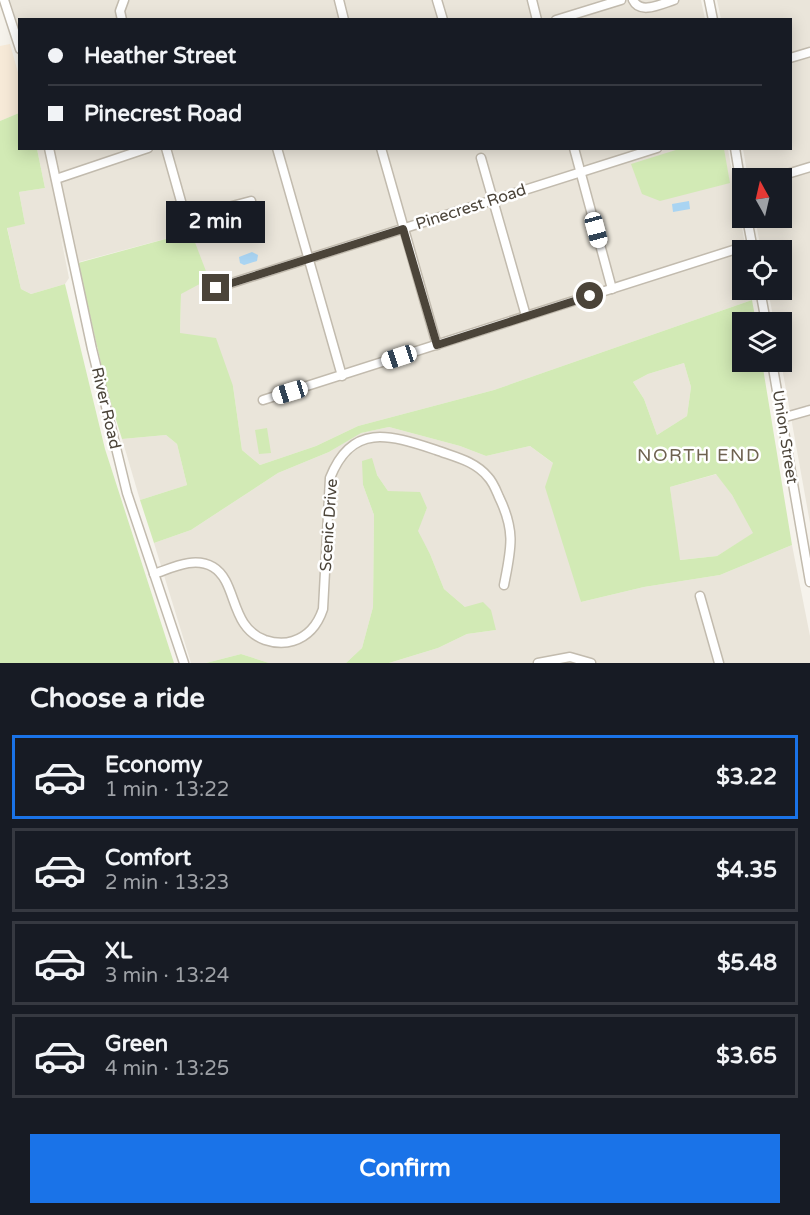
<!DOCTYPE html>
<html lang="en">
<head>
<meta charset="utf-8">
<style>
  :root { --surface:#171b24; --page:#242831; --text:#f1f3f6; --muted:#9ea1a6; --line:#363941; --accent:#1a73e8 }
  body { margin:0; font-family:"Varela Round",sans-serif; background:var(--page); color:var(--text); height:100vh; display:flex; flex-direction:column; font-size:22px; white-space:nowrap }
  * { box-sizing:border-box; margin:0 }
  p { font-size:20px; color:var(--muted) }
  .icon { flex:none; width:33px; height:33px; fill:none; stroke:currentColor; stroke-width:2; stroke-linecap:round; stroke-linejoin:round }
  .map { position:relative; height:663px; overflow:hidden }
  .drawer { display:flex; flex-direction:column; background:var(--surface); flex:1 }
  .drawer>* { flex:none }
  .guide { position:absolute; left:18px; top:18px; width:774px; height:132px; border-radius:0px; box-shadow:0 3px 15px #0003; display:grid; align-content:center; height:132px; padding:0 30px; background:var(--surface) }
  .needle { width:39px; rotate:352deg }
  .tools { position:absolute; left:732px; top:168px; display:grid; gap:12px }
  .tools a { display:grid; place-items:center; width:60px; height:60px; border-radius:0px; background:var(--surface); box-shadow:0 3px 15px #0003; font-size:30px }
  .end { position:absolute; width:27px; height:27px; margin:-14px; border:8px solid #4b4439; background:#fff; box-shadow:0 0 0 3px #fff }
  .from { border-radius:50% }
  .bubble { position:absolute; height:42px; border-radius:0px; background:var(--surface); box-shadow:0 3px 15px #0003; font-size:20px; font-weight:800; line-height:42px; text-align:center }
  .car { position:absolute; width:18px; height:36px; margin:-18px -9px; border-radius:8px; box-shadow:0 0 4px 2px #0007; background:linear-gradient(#fff 24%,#345 0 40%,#fff 0 76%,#345 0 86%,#fff 0) }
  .guide b { display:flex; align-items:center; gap:21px; height:57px; font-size:22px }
  .guide b+b { border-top:2px solid var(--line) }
  .guide i { width:15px; height:15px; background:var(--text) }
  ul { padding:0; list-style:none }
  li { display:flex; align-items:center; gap:18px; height:84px; margin:0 12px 9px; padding:0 18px; border:3px solid var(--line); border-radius:0px }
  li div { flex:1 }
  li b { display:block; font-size:22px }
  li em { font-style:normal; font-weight:800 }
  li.selected { border-color:var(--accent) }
  li>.icon { width:54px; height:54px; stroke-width:1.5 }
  h2 { padding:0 30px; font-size:27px; line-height:72px }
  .button { display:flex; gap:12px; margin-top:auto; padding:12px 30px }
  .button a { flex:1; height:69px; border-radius:0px; background:var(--accent); color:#fff; font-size:24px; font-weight:800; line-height:69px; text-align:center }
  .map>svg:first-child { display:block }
  .residential { fill:#eae5da }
  .commercial { fill:#f7ead8 }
  .green { fill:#d2eab5; fill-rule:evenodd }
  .water { fill:#a9d4f2 }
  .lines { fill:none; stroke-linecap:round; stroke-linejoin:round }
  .minor-casing { stroke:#c2bbae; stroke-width:11 }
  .minor { stroke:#fff; stroke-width:8 }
  .route { stroke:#4b4439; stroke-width:8 }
  .labels { text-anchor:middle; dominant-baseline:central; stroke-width:5; stroke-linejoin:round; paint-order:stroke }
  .street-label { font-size:16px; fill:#4b4439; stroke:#fff }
  .neighbourhood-label { font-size:18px; letter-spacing:1.5px; fill:#6e6250; stroke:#fff }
</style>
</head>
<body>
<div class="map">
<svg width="810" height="663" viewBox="0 0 810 663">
  <rect width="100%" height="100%" fill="#f6f3ec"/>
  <g class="residential">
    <polygon points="10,0 701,0 705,19 20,20 19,30"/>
    <polygon points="717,0 810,0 810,523 781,362 782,322 774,322 768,290 782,290 782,250 761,250 755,218 782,218 782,178 748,178 743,149 790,148 790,20 721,19"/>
    <polygon points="37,149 728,149 746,250 742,250 742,290 751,290 752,300 494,390 358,426 316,446 260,465 242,450 233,386 180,333 181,294 191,232 68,265 60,233 69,278 65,284 31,294 21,289 7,227 25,224 19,192 45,188"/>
    <polygon points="684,363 691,387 687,416 657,435 644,399 633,382 648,374"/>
    <polygon points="389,427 460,446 486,456 530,446 554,464 581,602 644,587 720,575 792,545 810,636 810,663 389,663 438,648 467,634 496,630 465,607 444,589 430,554 417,531 427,508 388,491 377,475 363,485 374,515 373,607 362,648 346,663 269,663 241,654 206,663 191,663 154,543 191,530 278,473 329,452 360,433"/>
    <polygon points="166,435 177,444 187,485 140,500 122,439"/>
    <polygon points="717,474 732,495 754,533 717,556 679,560 670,487"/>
  </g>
  <polygon class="commercial" points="10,44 19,76 19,113 0,121 0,46"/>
  <g class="green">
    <polygon points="19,113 20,148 37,149 45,188 19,192 25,224 7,228 21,289 31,294 65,284 105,449 174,663 0,663 0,121"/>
    <polygon points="679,149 724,149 730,183 660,201 642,194 631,164"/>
    <path d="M191 232 209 279 181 294 180 333 216 338 233 386 242 450 260 465 316 446 358 426 494 390 752 300 756 322H742V362H762L792 545 720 575 644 587 581 602 545 487 553 463 530 446 486 456 460 446 389 427 361 433 329 452 278 473 191 530 154 543 140 500 187 485 177 444 166 435 122 439 108 394 78 263ZM684 363 691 387 687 416 657 435 644 399 633 382 648 374ZM716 474 732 495 753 533 717 556 680 560 670 487Z"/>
    <polygon points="267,428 271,453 259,454 255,430"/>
    <polygon points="372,458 377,475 388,491 420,492 427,508 418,531 430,554 444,589 465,607 483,602 491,610 496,630 467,634 438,648 389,663 346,663 362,648 373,607 374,515 363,485 362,461"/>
    <polygon points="241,654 269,663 206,663"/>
  </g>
  <g class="water">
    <polygon points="689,201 690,209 673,212 672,204"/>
    <polygon points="252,252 258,255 257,261 244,265 240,263 239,257"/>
  </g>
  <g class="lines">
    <defs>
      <g id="minor">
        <polyline points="4,0 20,49"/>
        <polyline points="339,0 344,20"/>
        <polyline points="437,0 443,20"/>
        <polyline points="532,0 537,20"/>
        <path d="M633 0C640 15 661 4 674 0"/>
        <polyline points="709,0 713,20"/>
        <polyline points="122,20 120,11 124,0"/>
        <polyline points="556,20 621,0"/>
        <polyline points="790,58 810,52"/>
        <polyline points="49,148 92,349 127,493 184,663"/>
        <polyline points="166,148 184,212 190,215 198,215 251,201"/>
        <polyline points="277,148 342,376"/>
        <polyline points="381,148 437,345"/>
        <polyline points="574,148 612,289"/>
        <polyline points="735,148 742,191"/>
        <polyline points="481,158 526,316"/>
        <polyline points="774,178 810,167"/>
        <polyline points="56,179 148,148"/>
        <polyline points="747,218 753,250"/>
        <polyline points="216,288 657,148"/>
        <polyline points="760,290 766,322"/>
        <polyline points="772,362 810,582"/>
        <polyline points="263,400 752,244"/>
        <polyline points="782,418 810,410"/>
        <path d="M154 574C172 568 194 556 213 567 238 582 229 627 265 640 274 643 284 644 293 641 309 636 318 624 323 609L330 478C352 422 390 435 436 450 455 457 475 461 488 477 493 482 496 490 499 497 516 532 511 549 504 585"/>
        <polyline points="700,596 719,663"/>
        <polyline points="538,663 570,657 591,663"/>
      </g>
    </defs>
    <use href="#minor" class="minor-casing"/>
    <use href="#minor" class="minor"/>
  </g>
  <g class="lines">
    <polyline class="route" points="216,288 403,229 437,345 590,296"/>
  </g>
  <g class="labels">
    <g class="street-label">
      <text transform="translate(471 207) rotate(-18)">Pinecrest Road</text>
      <text transform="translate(106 408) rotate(77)">River Road</text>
      <text transform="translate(785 437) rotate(81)">Union Street</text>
      <text transform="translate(329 525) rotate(-86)">Scenic Drive</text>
    </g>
    <g class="neighbourhood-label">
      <text x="699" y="455">NORTH END</text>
    </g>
  </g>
</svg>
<div class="tools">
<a><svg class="needle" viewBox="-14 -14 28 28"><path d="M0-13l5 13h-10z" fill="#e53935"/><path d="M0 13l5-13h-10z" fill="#9ea1a6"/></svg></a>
<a><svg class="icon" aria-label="locate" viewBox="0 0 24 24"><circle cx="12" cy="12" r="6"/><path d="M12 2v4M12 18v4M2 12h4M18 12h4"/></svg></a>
<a><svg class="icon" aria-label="layers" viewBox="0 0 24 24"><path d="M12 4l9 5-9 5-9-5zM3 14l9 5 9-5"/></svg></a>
</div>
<i class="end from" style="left:590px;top:296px"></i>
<i class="end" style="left:216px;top:288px"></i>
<div class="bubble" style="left:166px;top:201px;width:99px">2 min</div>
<i class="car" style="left:596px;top:230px;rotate:165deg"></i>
<i class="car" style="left:399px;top:357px;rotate:252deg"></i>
<i class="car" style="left:290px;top:392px;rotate:253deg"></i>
<div class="guide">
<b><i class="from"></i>Heather Street</b>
<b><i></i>Pinecrest Road</b>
</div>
</div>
<section class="drawer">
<h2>Choose a ride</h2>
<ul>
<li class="selected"><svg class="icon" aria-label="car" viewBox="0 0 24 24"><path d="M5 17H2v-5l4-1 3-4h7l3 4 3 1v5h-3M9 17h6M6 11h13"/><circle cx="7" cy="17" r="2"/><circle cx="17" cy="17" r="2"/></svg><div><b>Economy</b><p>1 min · 13:22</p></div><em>$3.22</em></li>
<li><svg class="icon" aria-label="car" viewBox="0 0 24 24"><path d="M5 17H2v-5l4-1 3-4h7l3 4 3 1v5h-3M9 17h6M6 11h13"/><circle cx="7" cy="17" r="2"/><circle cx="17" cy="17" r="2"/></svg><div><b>Comfort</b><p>2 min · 13:23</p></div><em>$4.35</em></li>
<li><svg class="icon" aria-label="car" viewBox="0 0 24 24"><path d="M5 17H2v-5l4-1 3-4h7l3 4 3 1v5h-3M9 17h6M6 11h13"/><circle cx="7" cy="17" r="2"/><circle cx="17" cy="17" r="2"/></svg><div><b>XL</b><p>3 min · 13:24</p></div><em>$5.48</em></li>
<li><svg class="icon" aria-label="car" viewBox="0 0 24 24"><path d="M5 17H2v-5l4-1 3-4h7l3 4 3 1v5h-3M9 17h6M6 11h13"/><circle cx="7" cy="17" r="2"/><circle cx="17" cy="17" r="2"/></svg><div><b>Green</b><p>4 min · 13:25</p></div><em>$3.65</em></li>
</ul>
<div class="button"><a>Confirm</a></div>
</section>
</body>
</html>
